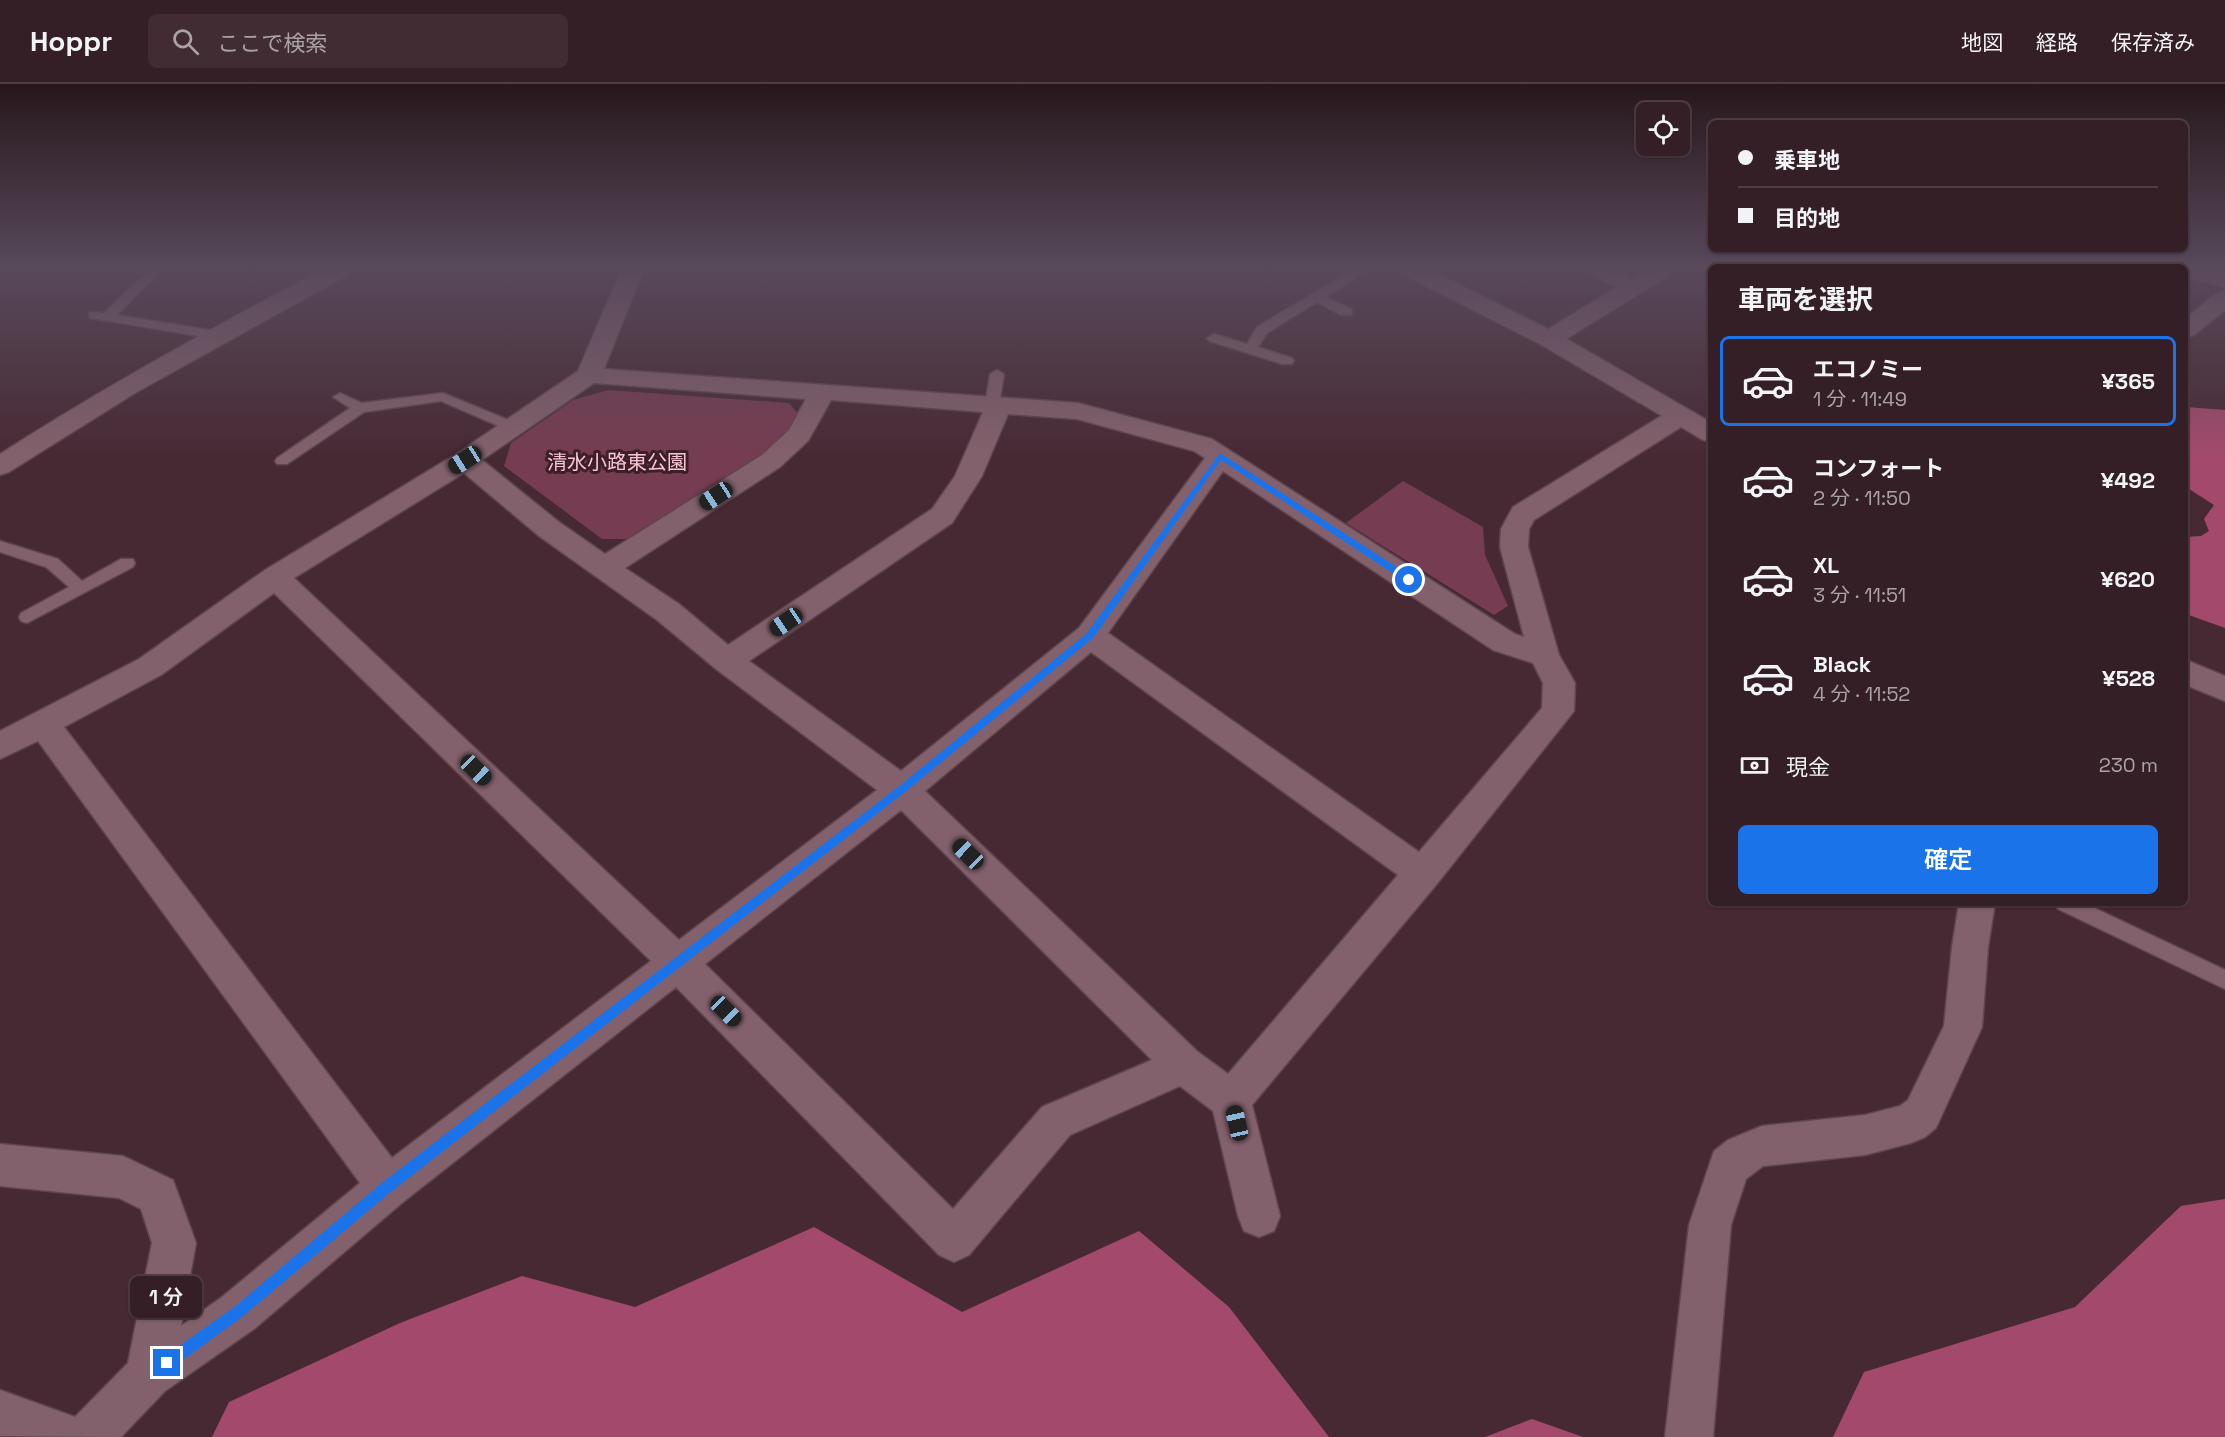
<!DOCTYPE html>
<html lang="ja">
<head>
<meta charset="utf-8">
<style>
  :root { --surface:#351f26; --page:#402c32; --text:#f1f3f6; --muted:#aaa2a7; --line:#4f3d43; --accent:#1a73e8 }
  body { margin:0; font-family:"Space Grotesk","Noto Sans JP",sans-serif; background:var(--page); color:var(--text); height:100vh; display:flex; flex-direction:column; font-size:22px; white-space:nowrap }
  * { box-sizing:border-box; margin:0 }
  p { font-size:20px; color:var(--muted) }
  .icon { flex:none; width:33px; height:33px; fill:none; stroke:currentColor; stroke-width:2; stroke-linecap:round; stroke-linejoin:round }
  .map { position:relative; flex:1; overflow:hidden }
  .details { position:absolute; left:1708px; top:180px; width:480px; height:642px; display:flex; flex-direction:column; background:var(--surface); border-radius:9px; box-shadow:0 2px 4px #0004,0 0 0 2px var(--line) }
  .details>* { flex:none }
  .banner { position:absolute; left:1708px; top:36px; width:480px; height:132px; border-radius:9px; box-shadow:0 2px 4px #0004,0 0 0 2px var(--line); display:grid; align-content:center; height:132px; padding:0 30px; background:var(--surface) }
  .tools { position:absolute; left:1636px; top:18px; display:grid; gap:12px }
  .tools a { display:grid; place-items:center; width:54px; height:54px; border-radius:9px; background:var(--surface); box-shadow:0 2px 4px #0004,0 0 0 2px var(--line); font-size:30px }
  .end { position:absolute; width:27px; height:27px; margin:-14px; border:8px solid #1a73e8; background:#fff; box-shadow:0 0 0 3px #fff }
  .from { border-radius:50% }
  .bubble { position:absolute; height:42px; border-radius:9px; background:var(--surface); box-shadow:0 2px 4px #0004,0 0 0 2px var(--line); font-size:20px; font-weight:600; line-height:42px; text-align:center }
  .car { position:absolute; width:18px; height:36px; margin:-18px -9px; border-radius:8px; box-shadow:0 0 4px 2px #0007; background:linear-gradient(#222 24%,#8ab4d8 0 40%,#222 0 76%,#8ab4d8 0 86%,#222 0) }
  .banner b { display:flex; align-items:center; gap:21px; height:57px; font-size:22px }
  .banner b+b { border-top:2px solid var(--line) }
  .banner i { width:15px; height:15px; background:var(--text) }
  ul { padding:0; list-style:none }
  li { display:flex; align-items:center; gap:18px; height:90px; margin:0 12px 9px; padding:0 18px; border:3px solid transparent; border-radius:9px }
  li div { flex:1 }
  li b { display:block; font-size:22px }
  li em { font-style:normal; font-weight:600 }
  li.on { border-color:var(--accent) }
  li>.icon { width:54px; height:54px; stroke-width:1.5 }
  h2 { padding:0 30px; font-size:27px; line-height:72px }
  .pay { display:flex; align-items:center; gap:15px; height:66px; padding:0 30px; font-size:22px }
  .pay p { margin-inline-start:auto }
  .primary-button { display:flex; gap:12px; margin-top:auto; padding:12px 30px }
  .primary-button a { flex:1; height:69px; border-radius:9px; background:var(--accent); color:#fff; font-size:24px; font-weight:600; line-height:69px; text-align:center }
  header { display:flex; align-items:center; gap:36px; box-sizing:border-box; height:84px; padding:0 30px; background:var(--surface); border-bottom:2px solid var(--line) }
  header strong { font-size:28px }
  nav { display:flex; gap:33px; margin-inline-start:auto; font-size:21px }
  .search { width:420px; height:54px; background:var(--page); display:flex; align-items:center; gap:15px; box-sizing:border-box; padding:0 21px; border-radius:9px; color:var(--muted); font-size:22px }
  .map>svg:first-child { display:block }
  .green { fill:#763c51 }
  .forest { fill:#a34a6c }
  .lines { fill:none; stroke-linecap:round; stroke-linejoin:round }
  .service-casing { stroke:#5e464e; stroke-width:3 }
  .minor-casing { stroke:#5e464e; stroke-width:3 }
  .tertiary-casing { stroke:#5e464e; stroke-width:3 }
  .service { fill:#83616c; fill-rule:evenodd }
  .minor { fill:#83616c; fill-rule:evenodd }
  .tertiary { fill:#83616c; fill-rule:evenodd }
  .route { fill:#1a73e8 }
  .labels { text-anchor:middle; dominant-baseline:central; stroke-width:6; stroke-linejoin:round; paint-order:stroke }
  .park-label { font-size:20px; fill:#f7c4d4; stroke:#3c1f29 }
</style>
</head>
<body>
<header>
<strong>Hoppr</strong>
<div class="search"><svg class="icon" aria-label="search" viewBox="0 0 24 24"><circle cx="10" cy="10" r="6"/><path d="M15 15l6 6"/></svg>ここで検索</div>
<nav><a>地図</a><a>経路</a><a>保存済み</a></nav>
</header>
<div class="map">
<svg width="2225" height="1353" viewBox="0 0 2225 1353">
  <rect width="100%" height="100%" fill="#472933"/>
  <g class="green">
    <polygon points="608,306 789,319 800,332 787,351 758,374 627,455 602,455 504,382 511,359 573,316"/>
    <polygon points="1403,397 1483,443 1485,471 1508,522 1494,531 1346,439"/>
  </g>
  <g class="forest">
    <polygon points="2186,184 2225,184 2225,204 2186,194"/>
    <polygon points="2186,323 2225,326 2225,544 2186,530 2186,453 2201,452 2209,447 2204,435 2214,421 2186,403"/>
    <polygon points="2225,1115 2225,1353 1833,1353 1864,1288 2075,1223 2181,1122"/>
    <polygon points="814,1143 962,1228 1139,1147 1229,1223 1329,1353 212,1353 229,1318 400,1239 522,1192 635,1223"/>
    <polygon points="1532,1335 1583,1353 1485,1353"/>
  </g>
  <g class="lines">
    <defs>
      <g id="service">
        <polygon points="130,184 161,184 162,186 117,231 216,247 221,248 223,251 221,254 216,255 90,234 89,231 90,228 104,229 146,189 132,187"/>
        <polygon points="1356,184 1371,184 1326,213 1351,225 1352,228 1351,231 1341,231 1317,218 1267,249 1258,263 1292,274 1294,277 1292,280 1282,280 1209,257 1207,254 1214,250 1247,260 1257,243"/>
        <polygon points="997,286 1004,290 999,321 992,325 985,321 990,290"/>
        <polygon points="340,309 362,319 443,309 518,340 520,343 518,346 508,346 441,317 364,328 287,380 277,380 275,377 277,374 350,324 333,313"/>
        <polygon points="0,457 58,475 82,497 121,475 133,475 135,479 133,483 27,539 21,537 19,533 21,529 69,503 46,483 0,468"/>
        <polygon points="2055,819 2084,819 2225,886 2225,905 2058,825"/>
      </g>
      <g id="minor">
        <path d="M326 184H354L351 189 135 309 9 388 0 391V370C106 302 215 242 326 184Z"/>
        <path d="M622 184H644L604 285 1078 319 1212 355 1515 550 1524 553 1500 463 1501 445 1513 423 1671 326 1680 324 1689 326 1693 332 1689 338 1534 436 1529 445 1528 463 1559 571 1575 599 1574 627 1436 801 1252 1021 1280 1132 1274 1147 1259 1153 1244 1147 1238 1132 1213 1027 1180 1002 1070 1051 969 1171 954 1178 939 1171 676 903 403 1118 254 1245 165 1307 121 1353 0 1352V1306L75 1333 128 1279 152 1159 141 1125 119 1114 0 1102V1060L123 1072 173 1096 196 1159 181 1242 222 1213 360 1099 38 657 0 675V647L139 575 265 486 456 370 578 287ZM594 299 806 315 789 346 762 371 605 470 559 438 482 376ZM831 316 983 328 955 392 932 425 728 561 679 520 625 484 780 383 808 357ZM1008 330 1077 335 1194 367 1205 374 1079 544 901 687 749 577 952 439 982 392ZM1223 387 1493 566 1533 579 1543 599 1542 624 1419 768 1108 549ZM464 389 539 452 657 536 716 585 877 706 679 856 294 494ZM274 509 651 877 392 1074 64 643 161 591ZM1091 568 1398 791 1228 990 1198 968 925 707ZM901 726 1152 976 1042 1023 953 1125 705 880Z"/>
        <polygon points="1587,184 1615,184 1633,194 1649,184 1676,184 1673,189 1558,260 1549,262 1540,260 1537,255 1540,250 1617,203 1590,189"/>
        <polygon points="2225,207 2225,226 2194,251 2186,253 2186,234 2217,209"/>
        <polygon points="1959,819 1995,819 1988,863 1982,943 1936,1044 1925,1053 1911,1059 1865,1071 1763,1082 1746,1095 1731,1141 1713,1353 1665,1353 1689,1141 1714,1067 1728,1056 1762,1042 1865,1031 1900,1022 1908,1016 1944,942 1952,863"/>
      </g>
      <g id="tertiary">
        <polygon points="1397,184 1426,184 1558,250 1712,339 1712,358 1703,356 1540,260 1400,189"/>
        <polygon points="2186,576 2225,592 2225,617 2186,601"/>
      </g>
    </defs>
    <use href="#service" class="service-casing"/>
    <use href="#minor" class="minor-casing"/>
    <use href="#tertiary" class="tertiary-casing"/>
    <use href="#service" class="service"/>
    <use href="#minor" class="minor"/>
    <use href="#tertiary" class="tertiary"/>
  </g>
  <linearGradient id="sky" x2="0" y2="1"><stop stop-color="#27171c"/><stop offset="0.49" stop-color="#58495b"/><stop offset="1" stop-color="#58495b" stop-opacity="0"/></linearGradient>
  <rect width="2225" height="373" fill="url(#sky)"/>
  <polygon class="route" points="1220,369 1412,493 1412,498 1406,498 1221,376 1093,554 905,708 392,1107 242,1233 172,1284 167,1286 162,1284 160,1279 162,1274 233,1224 383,1098 898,703 1086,550"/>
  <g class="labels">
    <g class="park-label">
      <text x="617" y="378">清水小路東公園</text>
    </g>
  </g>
</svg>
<div class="tools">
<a><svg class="icon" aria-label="locate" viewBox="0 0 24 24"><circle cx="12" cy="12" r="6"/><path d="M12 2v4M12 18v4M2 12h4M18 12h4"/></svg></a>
</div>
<i class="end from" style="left:1409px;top:496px"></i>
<i class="end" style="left:167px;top:1279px"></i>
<div class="bubble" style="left:130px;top:1192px;width:72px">1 分</div>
<i class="car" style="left:465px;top:376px;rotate:238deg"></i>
<i class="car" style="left:716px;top:412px;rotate:237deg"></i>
<i class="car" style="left:786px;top:538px;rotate:236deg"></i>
<i class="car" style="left:476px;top:686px;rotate:134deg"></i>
<i class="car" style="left:968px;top:770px;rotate:314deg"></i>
<i class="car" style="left:726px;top:927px;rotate:135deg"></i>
<i class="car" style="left:1237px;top:1039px;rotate:347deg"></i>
<div class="banner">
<b><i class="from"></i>乗車地</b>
<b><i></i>目的地</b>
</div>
<section class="details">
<h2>車両を選択</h2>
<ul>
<li class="on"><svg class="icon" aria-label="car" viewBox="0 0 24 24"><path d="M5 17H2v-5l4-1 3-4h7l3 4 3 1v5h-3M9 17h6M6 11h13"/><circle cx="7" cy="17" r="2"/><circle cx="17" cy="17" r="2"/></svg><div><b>エコノミー</b><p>1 分 · 11:49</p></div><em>¥365</em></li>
<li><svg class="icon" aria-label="car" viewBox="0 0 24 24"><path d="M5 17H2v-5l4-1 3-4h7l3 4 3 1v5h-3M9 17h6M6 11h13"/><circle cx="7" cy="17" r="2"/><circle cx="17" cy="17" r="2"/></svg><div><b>コンフォート</b><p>2 分 · 11:50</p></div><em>¥492</em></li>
<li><svg class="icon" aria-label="car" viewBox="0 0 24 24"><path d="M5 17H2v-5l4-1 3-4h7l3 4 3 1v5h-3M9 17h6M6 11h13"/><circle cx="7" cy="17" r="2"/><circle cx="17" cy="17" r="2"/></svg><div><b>XL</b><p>3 分 · 11:51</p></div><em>¥620</em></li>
<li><svg class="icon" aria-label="car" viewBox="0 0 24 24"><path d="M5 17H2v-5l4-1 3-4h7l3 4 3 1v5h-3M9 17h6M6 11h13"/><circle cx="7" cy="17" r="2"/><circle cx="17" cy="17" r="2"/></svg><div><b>Black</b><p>4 分 · 11:52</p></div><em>¥528</em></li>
</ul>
<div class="pay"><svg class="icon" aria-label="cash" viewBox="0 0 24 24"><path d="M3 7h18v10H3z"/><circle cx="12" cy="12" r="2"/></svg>現金<p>230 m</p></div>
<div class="primary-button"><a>確定</a></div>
</section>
</div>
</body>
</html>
